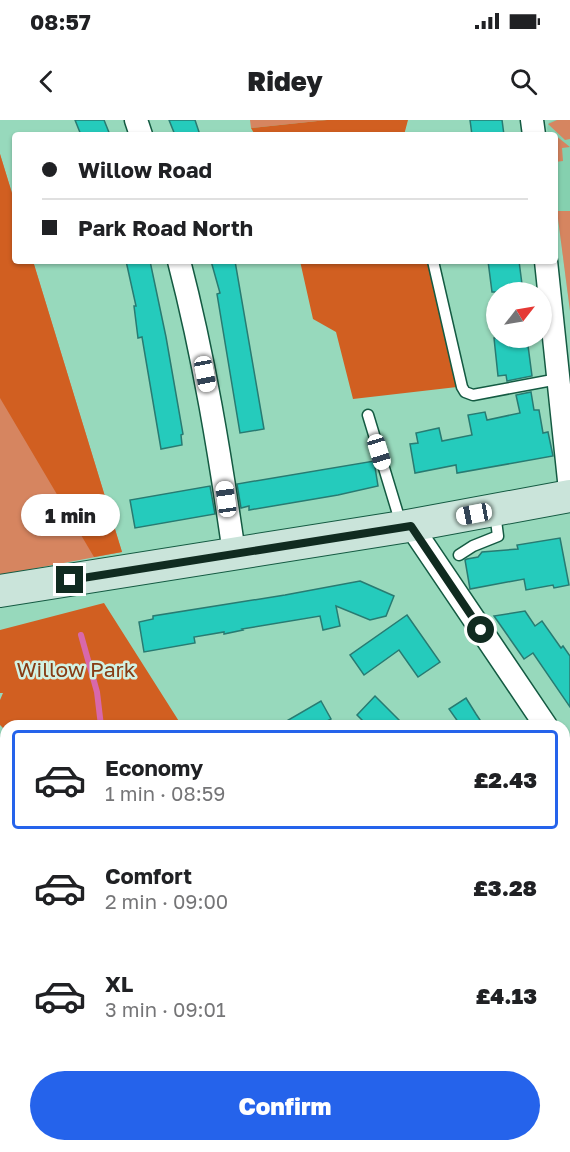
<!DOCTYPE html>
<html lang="en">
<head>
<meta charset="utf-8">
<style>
  :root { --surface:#fff; --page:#f2f2f2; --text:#202124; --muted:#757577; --line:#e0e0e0; --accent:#2563eb }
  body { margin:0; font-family:"Golos Text",sans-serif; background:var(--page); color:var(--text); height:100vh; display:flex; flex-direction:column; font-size:22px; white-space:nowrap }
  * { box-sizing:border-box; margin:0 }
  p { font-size:20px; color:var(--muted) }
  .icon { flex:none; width:33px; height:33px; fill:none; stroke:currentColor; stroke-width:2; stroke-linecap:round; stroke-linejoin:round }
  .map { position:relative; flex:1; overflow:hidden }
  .sheet { position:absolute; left:0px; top:600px; width:570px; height:432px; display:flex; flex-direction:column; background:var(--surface); border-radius:18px 18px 0 0; box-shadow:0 2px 4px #0004 }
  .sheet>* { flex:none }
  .top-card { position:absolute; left:12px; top:12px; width:546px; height:132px; border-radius:6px; box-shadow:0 2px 4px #0004; display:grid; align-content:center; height:132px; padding:0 30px; background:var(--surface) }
  .needle { width:39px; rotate:59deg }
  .tools { position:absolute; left:486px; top:162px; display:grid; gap:12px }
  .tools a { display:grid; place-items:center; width:66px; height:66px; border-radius:50%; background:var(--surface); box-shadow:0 2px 4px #0004; font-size:30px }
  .end { position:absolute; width:27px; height:27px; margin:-14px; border:8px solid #102b20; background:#fff; box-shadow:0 0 0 3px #fff }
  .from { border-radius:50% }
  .bubble { position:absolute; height:42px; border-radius:21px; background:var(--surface); box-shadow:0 2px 4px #0004; font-size:20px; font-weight:800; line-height:42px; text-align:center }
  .car { position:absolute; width:18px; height:36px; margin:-18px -9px; border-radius:8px; box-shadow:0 0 4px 2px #0007; background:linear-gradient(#fff 24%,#345 0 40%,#fff 0 76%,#345 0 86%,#fff 0) }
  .top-card b { display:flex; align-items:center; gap:21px; height:57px; font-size:22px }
  .top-card b+b { border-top:2px solid var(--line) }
  .top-card i { width:15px; height:15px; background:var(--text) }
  ul { padding:10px 0 0; list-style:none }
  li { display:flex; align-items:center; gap:18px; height:99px; margin:0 12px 9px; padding:0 18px; border:3px solid transparent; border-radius:6px }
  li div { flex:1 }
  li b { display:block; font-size:22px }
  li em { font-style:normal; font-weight:800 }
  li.current { border-color:var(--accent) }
  li>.icon { width:54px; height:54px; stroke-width:1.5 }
  .primary-button { display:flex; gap:12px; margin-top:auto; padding:12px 30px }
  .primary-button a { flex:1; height:69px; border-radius:36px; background:var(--accent); color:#fff; font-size:24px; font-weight:800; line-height:69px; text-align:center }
  .status { display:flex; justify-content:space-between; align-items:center; height:42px; padding:0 30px; background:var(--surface); direction:ltr }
  .status svg { height:16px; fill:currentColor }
  header { display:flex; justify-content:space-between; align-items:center; height:78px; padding:0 30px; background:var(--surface); font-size:27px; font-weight:800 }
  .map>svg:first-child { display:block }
  .built { fill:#85d0af }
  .green { fill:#d68560 }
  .forest { fill:#d15f21 }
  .water { fill:#d868ab }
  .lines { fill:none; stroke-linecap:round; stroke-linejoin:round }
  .stream { stroke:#d868ab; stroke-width:6 }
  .building { fill:#25cbbc; stroke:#287b72; stroke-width:1.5 }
  .lane-casing { stroke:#145a42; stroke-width:13 }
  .street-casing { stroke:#145a42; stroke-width:25 }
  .secondary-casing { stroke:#145a42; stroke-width:34 }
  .primary-casing { stroke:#387a60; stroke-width:35 }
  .lane { stroke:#fff; stroke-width:10 }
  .street { stroke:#fff; stroke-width:22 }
  .secondary { stroke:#cae4da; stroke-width:32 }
  .primary { stroke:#94c8b4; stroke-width:33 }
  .rail-casing { stroke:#497562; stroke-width:7 }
  .rail { stroke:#d2f2e3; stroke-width:4.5; stroke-dasharray:14; stroke-linecap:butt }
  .route { stroke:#102b20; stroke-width:8 }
  .labels { text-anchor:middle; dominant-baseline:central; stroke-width:5; stroke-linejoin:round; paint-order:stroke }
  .park-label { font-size:21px; fill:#863c14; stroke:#d2f2e3 }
</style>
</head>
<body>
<div class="status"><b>08:57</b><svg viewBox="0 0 49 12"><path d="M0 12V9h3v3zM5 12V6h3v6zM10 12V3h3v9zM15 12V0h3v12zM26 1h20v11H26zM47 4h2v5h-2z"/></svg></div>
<header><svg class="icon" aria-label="back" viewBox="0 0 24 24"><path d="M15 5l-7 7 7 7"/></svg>Ridey<svg class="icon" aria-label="search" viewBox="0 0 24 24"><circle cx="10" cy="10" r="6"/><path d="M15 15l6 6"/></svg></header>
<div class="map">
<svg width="570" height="1032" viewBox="0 0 570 1032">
  <rect width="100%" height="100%" fill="#97d9bc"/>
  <polygon class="built" points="555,0 570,0 570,191 555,74 555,15 548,15 547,8 549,2"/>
  <g class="green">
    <polygon points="250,0 327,0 251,8"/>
    <polygon points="557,0 570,0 570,19 565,20 548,4"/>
    <polygon points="555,15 570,27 562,28 563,41 555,42"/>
    <polygon points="0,34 15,83 15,141 33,141 122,432 0,455"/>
    <polygon points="557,91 570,91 570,191"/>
    <polygon points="401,1026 440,1026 419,1032 389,1032 401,1029"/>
  </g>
  <g class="forest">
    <polygon points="327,0 408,0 404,15 255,15 251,8"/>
    <polygon points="0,34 15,83 15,141 33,141 122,432 94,437 0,278"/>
    <polygon points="300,141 428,141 457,267 353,279 336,212 313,199"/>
    <polygon points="104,483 182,606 6,606 6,653 4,609 0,605 0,580 3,573 0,573 0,510"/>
    <polygon points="0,677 6,681 6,885 0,876"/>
    <polygon points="570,764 570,944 564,950 564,769"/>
    <polygon points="0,930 6,939 6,1026 0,1032"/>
    <polygon points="570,1000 570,1032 557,1032 556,1026 564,1026 564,1005"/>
  </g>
  <polygon class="water" points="6,1021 6,1026 80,1026 72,1032 0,1032 0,1027"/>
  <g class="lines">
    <polyline class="stream" points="81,515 97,572 101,606"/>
  </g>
  <g class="building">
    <polygon points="75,0 104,0 110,15 81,15"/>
    <polygon points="169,0 195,0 200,15 175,15"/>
    <polygon points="470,0 502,0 504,15 472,15"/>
    <polygon points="126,141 150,141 166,217 183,314 181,315 182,325 161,329 142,217 138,218 134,186 136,186"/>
    <polygon points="211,141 235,141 264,309 240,313 217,174 220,173"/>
    <polygon points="488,141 519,141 523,172 492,172"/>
    <polygon points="494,218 527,218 532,256 507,261 506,255 498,256"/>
    <polygon points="531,272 534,290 539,290 543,313 548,312 553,336 457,353 456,345 415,353 410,324 418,323 416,313 439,308 442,321 472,315 468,295 485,292 487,300 520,293 516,275"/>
    <polygon points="374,341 378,366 338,375 249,390 249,386 241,388 237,364"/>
    <polygon points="210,366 215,394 135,408 130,380"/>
    <polygon points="560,418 569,465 554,468 553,465 526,470 524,459 470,469 465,440 467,439 478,437 482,432 518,429 517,425"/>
    <polygon points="360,461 394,476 386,496 370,500 336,486 340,506 323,510 320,496 242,509 243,510 224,514 224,512 194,517 195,523 144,532 139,502 153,499 153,496 285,475"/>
    <polygon points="525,491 535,506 542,501 561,528 563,526 570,536 570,587 533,533 524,539 494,496"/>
    <polygon points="407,495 440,542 418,557 399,530 364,555 350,535"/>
    <polygon points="375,576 405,606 368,606 357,595"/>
    <polygon points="466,578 476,594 484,606 461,606 449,589"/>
    <polygon points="321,581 331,599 318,606 278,606"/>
  </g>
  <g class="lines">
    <defs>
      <g id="lane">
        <polyline points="433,141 462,267 465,272 473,275 558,259"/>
        <polyline points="368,295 401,404"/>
        <polyline points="459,435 473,426 498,416 495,393"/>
        <polyline points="564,885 570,890"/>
        <polyline points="360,1026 362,1032"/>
        <polyline points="283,1032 311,1026"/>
      </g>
      <g id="street">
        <polyline points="136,0 141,15"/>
        <polyline points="532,0 534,15"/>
        <path d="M179 141C204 237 220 335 234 433"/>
        <polyline points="546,141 570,370"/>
        <polyline points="411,406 546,606"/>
        <polyline points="564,633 570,642"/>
        <polyline points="564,667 570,663"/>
      </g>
      <polyline id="secondary" points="0,471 402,407 570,376"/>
      <g id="primary">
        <polyline points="564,982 570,976"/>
        <polyline points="530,1026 534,1032"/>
        <polyline points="489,1032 503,1026"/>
      </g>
    </defs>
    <use href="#lane" class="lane-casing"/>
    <use href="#street" class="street-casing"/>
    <use href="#secondary" class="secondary-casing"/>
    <use href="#primary" class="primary-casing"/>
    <use href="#lane" class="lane"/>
    <use href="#street" class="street"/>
    <use href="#secondary" class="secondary"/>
    <use href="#primary" class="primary"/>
    <defs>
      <g id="rail">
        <polyline points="0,894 6,903"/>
        <polyline points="0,912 6,921"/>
        <polyline points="81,1026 85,1032"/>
        <polyline points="94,1026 98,1032"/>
      </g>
    </defs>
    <use href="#rail" class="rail-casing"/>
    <use href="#rail" class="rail"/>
  </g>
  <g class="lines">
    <polyline class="route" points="70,460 411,406 481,510"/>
  </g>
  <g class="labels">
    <g class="park-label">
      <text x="76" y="549">Willow Park</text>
    </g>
  </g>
</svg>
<div class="tools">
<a><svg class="needle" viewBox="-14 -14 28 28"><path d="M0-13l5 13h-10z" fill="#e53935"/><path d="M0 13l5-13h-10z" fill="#757577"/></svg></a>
</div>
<i class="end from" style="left:481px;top:510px"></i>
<i class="end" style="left:70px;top:460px"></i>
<div class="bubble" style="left:21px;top:374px;width:99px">1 min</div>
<i class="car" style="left:205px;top:254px;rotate:169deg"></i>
<i class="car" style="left:379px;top:332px;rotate:163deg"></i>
<i class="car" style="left:226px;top:379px;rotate:352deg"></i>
<i class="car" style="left:474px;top:394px;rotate:259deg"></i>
<div class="top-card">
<b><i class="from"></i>Willow Road</b>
<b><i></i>Park Road North</b>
</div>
<section class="sheet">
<ul>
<li class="current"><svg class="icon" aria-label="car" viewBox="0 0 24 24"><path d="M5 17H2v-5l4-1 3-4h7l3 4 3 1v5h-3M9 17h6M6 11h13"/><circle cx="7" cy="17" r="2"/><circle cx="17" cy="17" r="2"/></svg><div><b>Economy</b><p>1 min · 08:59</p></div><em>£2.43</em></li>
<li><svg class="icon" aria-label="car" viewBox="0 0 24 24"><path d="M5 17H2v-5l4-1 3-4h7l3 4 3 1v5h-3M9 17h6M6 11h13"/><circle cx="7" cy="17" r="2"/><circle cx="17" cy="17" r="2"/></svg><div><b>Comfort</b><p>2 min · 09:00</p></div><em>£3.28</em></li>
<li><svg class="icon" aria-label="car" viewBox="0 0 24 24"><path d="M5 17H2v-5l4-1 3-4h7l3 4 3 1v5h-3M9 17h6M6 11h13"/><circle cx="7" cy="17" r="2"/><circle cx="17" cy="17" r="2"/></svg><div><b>XL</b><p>3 min · 09:01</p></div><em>£4.13</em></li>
</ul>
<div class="primary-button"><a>Confirm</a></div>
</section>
</div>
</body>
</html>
